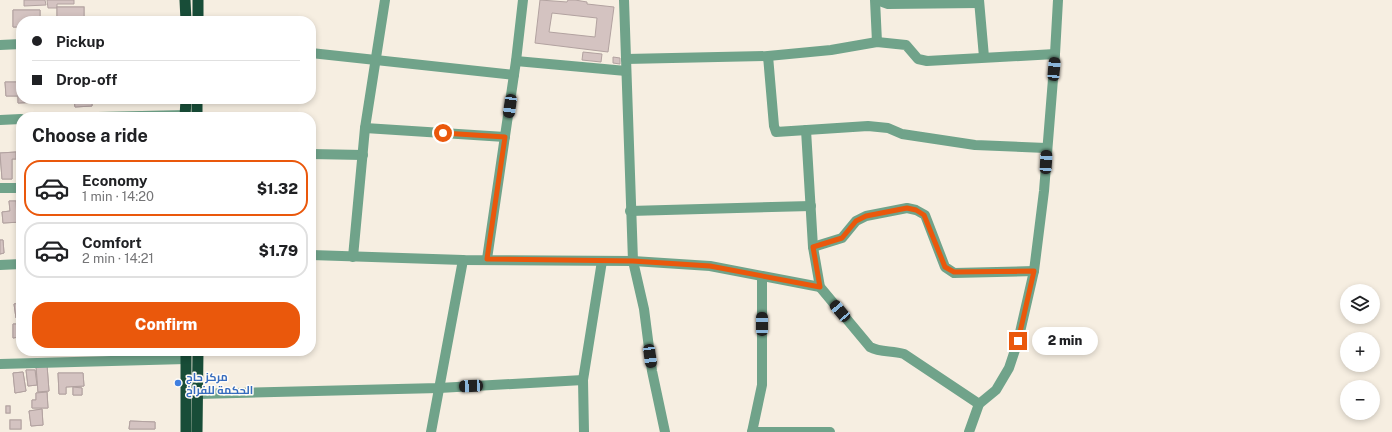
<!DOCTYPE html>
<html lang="en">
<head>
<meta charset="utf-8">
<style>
  :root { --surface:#fff; --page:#f2f2f2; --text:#202124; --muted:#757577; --line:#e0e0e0; --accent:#ea580c }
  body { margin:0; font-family:"Public Sans",Cairo,sans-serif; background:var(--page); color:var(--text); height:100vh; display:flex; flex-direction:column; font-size:15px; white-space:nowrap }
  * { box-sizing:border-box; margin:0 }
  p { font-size:13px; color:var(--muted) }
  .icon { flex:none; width:22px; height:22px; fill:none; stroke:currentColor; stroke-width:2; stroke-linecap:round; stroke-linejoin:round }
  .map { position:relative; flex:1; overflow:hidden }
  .panel { position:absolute; left:16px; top:112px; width:300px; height:244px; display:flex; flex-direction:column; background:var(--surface); border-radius:16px; box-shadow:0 2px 6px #0003 }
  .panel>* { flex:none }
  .hud { position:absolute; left:16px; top:16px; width:300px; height:88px; border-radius:16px; box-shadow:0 2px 6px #0003; display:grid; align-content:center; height:88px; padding:0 16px; background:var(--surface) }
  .buttons { position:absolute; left:1340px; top:284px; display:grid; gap:8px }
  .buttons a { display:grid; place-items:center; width:40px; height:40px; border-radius:50%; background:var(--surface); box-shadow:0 2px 6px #0003; font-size:20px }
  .end { position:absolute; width:18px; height:18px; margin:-9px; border:5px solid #ea580c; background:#fff; box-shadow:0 0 0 2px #fff }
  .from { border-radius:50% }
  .bubble { position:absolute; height:28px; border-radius:14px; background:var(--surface); box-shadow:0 2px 6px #0003; font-size:13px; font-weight:800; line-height:28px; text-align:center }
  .car { position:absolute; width:12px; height:24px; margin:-12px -6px; border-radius:5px; box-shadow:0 0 3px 1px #0007; background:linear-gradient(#222 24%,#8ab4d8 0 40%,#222 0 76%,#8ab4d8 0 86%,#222 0) }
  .hud b { display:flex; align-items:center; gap:14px; height:38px; font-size:15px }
  .hud b+b { border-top:1px solid var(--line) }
  .hud i { width:10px; height:10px; background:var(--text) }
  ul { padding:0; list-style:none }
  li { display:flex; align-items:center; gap:12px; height:56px; margin:0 8px 6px; padding:0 8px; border:2px solid var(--line); border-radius:16px }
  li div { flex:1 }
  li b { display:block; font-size:15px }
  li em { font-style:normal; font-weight:800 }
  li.current { border-color:var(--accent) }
  li>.icon { width:36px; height:36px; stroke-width:1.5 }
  h2 { padding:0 16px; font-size:18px; line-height:48px }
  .primary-button { display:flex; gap:8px; margin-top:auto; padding:8px 16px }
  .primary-button a { flex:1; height:46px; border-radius:16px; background:var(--accent); color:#fff; font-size:16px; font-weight:800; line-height:46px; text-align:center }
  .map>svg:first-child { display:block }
  .building { fill:#d4c3c1; stroke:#b2a2a0; fill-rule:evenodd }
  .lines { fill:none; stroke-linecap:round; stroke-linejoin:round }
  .minor { stroke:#70a38a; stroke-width:10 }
  .trunk { stroke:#184d38; stroke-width:11 }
  .route { stroke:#ea580c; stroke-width:5 }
  .shop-dot { fill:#3f7fe0; stroke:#fffcf7; stroke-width:1.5 }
  .labels { text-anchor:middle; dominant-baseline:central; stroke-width:3; stroke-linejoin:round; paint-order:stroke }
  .shop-label { font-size:11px; font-weight:bold; fill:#366cbe; stroke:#fffcf7; text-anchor:start }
</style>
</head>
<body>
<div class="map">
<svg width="1392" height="432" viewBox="0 0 1392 432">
  <rect width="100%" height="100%" fill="#f6eee1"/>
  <g class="building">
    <polygon points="24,0 45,0 46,5 24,6"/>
    <polygon points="47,0 74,0 74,4 57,4 57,8 48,8"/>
    <path d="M540 0 567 2 568 0H575L587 2V4L614 7 608 52 535 43ZM552 13 597 18 595 37 549 32Z"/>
    <rect x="57" y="7" width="27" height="14"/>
    <rect x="57" y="7" width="27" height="14"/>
    <polygon points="13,10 40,10 40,21 21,21 21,27 13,27"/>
    <polygon points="13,10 40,10 40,21 21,21 21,27 13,27"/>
    <polygon points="583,52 602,54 601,62 582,60"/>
    <polygon points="21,54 21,75 20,75 18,55"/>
    <polygon points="21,54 21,75 20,75 18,55"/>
    <polygon points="613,57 620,58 620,64 613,63"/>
    <polygon points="5,82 21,82 21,99 42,99 42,102 18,103 18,96 6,96"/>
    <polygon points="5,82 21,82 21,99 42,99 42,102 18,103 18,96 6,96"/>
    <polygon points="65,99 92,99 92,106 75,107 74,99"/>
    <polygon points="65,99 92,99 92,106 75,107 74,99"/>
    <polygon points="16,152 16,159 12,159 12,179 2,179 0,153"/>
    <polygon points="16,152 16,159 12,159 12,179 2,179 0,153"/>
    <polygon points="9,201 16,201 17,219 21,218 21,222 3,223 2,212 10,211"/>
    <polygon points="9,201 16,201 17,219 21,218 21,222 3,223 2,212 10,211"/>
    <polygon points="0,240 3,240 4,253 0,254"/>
    <polygon points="0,240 3,240 4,253 0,254"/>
    <polygon points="21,303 21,317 16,318 14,304"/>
    <polygon points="21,303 21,317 16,318 14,304"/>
    <polygon points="13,324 18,324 19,337 13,338"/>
    <polygon points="13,324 18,324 19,337 13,338"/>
    <polygon points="140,351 157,351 157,352 140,354"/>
    <polygon points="140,351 157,351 157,352 140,354"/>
    <polygon points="47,365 49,391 38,392 36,366"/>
    <polygon points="47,365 49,391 38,392 36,366"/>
    <polygon points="26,370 35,370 37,385 28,386"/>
    <polygon points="26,370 35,370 37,385 28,386"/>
    <polygon points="23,372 26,391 15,393 13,373"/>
    <polygon points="23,372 26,391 15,393 13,373"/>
    <polygon points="58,373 83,373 84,386 66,387 66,394 59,394"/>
    <polygon points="58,373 83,373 84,386 66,387 66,394 59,394"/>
    <polygon points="73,387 82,388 82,395 73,395"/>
    <polygon points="73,387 82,388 82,395 73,395"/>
    <polygon points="47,392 48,408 32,408 32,400 36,400 36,393"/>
    <polygon points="47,392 48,408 32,408 32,400 36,400 36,393"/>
    <rect x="6" y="406" width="4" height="7"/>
    <rect x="6" y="406" width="4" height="7"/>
    <polygon points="42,409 43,425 31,426 29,411"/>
    <polygon points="42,409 43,425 31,426 29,411"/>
    <rect x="10" y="420" width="11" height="9"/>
    <rect x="10" y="420" width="11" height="9"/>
    <polygon points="130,421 155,422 155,429 129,429"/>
    <polygon points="130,421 155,422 155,429 129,429"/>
  </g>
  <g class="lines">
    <g class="minor">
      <polyline points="624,0 633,261 644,309 652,371 665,432"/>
      <polyline points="875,0 877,42"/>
      <polyline points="877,0 888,4 979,3"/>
      <polyline points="979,0 984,57"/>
      <polyline points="0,45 21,44"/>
      <polyline points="311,53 514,75"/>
      <polyline points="768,56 774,126 776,132 868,126 888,128 902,134 975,145 1046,148"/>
      <polyline points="626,59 768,56 831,50 877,42 906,45 918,59 927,61 1055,54"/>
      <polyline points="516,61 626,71"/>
      <polyline points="98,117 185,115"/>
      <polyline points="0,120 21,119"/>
      <polyline points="365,128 505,137"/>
      <path d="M806 130 813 247 820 287 870 347C881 353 892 350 904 354L979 404"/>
      <polyline points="311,154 363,155"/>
      <polyline points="0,188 21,188"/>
      <polyline points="630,211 811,206"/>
      <polyline points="813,247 842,238 856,221 866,216 907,208 916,210 925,215 945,267 954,273 1034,271"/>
      <polyline points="311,255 463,260 633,261 710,266 820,287"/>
      <polyline points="353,257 365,128 385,0"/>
      <polyline points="487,259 516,61 523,0"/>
      <polyline points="0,265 21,264"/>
      <polyline points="0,364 186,359"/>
      <polyline points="197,394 439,388 583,380"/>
      <polyline points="431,432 463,260"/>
      <polyline points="584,432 583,380 602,261"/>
      <polyline points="752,432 762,385 762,277"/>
      <polyline points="752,432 830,432"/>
      <polyline points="969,432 979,404 996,390 1009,368 1018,341 1034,271 1044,191 1055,54 1058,0"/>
    </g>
    <g class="trunk">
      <polyline points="185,0 186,21"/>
      <polyline points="198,21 198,0"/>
      <polyline points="185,117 186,99"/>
      <polyline points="197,117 197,99"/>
      <polyline points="186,351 186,432"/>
      <polyline points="197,432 198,351"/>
    </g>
  </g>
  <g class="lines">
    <polyline class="route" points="443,133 505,137 487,259 633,261 710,266 820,287 813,247 842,238 856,221 866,216 907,208 916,210 924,215 945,267 954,272 1034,271 1018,341"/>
  </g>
  <circle class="shop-dot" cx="178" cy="383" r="4"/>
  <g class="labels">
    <g class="shop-label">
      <text x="186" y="377">مركز حاج<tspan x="186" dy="13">الحكمة للفراخ</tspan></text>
    </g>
  </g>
</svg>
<div class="buttons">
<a><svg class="icon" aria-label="layers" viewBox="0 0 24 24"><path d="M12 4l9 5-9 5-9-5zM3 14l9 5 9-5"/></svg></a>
<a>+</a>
<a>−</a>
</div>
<i class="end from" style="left:443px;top:133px"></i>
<i class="end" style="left:1018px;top:341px"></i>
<div class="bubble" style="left:1032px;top:327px;width:66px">2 min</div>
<i class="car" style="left:1054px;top:69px;rotate:5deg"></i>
<i class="car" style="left:510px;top:106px;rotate:188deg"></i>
<i class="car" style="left:1046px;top:162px;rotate:3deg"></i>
<i class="car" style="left:840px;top:311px;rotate:320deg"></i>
<i class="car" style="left:762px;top:324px;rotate:0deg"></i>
<i class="car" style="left:650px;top:356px;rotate:172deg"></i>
<i class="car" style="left:471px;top:386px;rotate:267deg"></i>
<div class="hud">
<b><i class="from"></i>Pickup</b>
<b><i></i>Drop-off</b>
</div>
<section class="panel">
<h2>Choose a ride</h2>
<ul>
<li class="current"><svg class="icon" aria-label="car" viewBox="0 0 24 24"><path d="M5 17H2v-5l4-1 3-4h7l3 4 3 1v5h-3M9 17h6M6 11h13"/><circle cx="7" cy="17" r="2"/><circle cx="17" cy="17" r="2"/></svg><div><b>Economy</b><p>1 min · 14:20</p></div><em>$1.32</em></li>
<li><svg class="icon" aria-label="car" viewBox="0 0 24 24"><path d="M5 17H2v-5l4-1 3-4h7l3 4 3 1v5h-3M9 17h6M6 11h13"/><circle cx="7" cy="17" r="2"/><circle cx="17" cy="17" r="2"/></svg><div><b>Comfort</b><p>2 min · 14:21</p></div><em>$1.79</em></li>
</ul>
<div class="primary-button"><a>Confirm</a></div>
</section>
</div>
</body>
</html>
